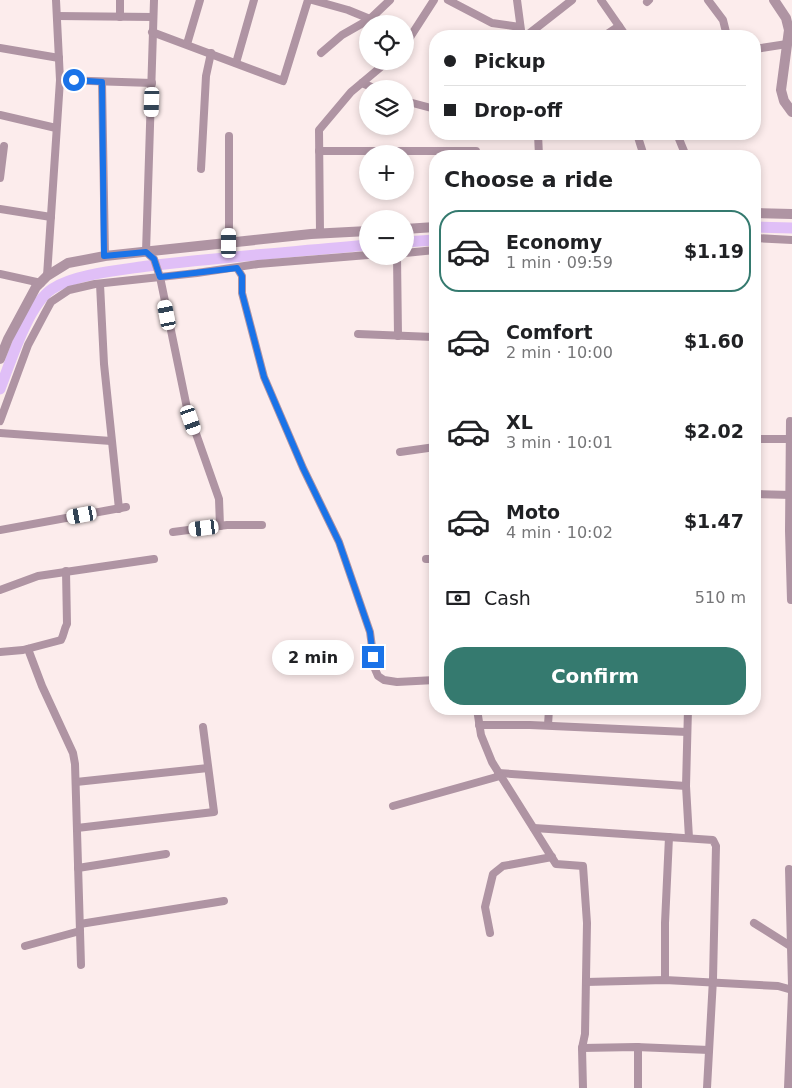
<!DOCTYPE html>
<html lang="en">
<head>
<meta charset="utf-8">
<style>
  :root { --surface:#fff; --page:#f6f6f6; --text:#202124; --muted:#757577; --line:#e0e0e0; --accent:#357a6f }
  body { margin:0; font-family:"DejaVu Sans",sans-serif; background:var(--page); color:var(--text); height:100vh; display:flex; flex-direction:column; font-size:19px; white-space:nowrap }
  * { box-sizing:border-box; margin:0 }
  p { font-size:16px; color:var(--muted) }
  .icon { flex:none; width:28px; height:28px; fill:none; stroke:currentColor; stroke-width:2; stroke-linecap:round; stroke-linejoin:round }
  .map { position:relative; flex:1; overflow:hidden }
  .side { position:absolute; left:429px; top:150px; width:332px; height:565px; display:flex; flex-direction:column; background:var(--surface); border-radius:20px; box-shadow:0 2px 8px #0003 }
  .side>* { flex:none }
  .banner { position:absolute; left:429px; top:30px; width:332px; height:110px; border-radius:20px; box-shadow:0 2px 8px #0003; display:grid; align-content:center; height:110px; padding:0 15px; background:var(--surface) }
  .buttons { position:absolute; left:359px; top:15px; display:grid; gap:10px }
  .buttons a { display:grid; place-items:center; width:55px; height:55px; border-radius:50%; background:var(--surface); box-shadow:0 2px 8px #0003; font-size:25px }
  .end { position:absolute; width:22px; height:22px; margin:-11px; border:6px solid #1a73e8; background:#fff; box-shadow:0 0 0 2px #fff }
  .from { border-radius:50% }
  .bubble { position:absolute; height:35px; border-radius:18px; background:var(--surface); box-shadow:0 2px 8px #0003; font-size:16px; font-weight:600; line-height:35px; text-align:center }
  .car { position:absolute; width:15px; height:30px; margin:-15px -8px; border-radius:6px; box-shadow:0 0 4px 1px #0007; background:linear-gradient(#fff 24%,#345 0 40%,#fff 0 76%,#345 0 86%,#fff 0) }
  .banner b { display:flex; align-items:center; gap:18px; height:48px; font-size:19px }
  .banner b+b { border-top:1px solid var(--line) }
  .banner i { width:12px; height:12px; background:var(--text) }
  ul { padding:0; list-style:none }
  li { display:flex; align-items:center; gap:15px; height:82px; margin:0 10px 8px; padding:0 5px; border:2px solid transparent; border-radius:20px }
  li div { flex:1 }
  li b { display:block; font-size:19px }
  li em { font-style:normal; font-weight:600 }
  li.on { border-color:var(--accent) }
  li>.icon { width:45px; height:45px; stroke-width:1.5 }
  h2 { padding:0 15px; font-size:22px; line-height:60px }
  .pay { display:flex; align-items:center; gap:12px; height:55px; padding:0 15px; font-size:19px }
  .pay p { margin-inline-start:auto }
  .primary-button { display:flex; gap:10px; margin-top:auto; padding:10px 15px }
  .primary-button a { flex:1; height:58px; border-radius:20px; background:var(--accent); color:#fff; font-size:20px; font-weight:600; line-height:58px; text-align:center }
  .map>svg:first-child { display:block }
  .lines { fill:none; stroke-linecap:round; stroke-linejoin:round }
  .canal { stroke:#e0bff7; stroke-width:11 }
  .minor { stroke:#af94a3; stroke-width:8 }
  .tertiary { stroke:#af94a3; stroke-width:10 }
  .route { stroke:#1a73e8; stroke-width:6 }
</style>
</head>
<body>
<div class="map">
<svg width="792" height="1088" viewBox="0 0 792 1088">
  <rect width="100%" height="100%" fill="#fcecec"/>
  <g class="lines">
    <g class="canal">
      <polyline points="755,227 792,228"/>
      <polyline points="405,242 435,240"/>
      <path d="M0 389C11 361 28 305 52 289 74 274 121 270 148 266 221 257 294 252 368 245"/>
    </g>
    <g class="minor">
      <polyline points="154,0 146,252 154,259 160,277 187,408 219,499 220,526"/>
      <polyline points="312,0 348,10 370,19"/>
      <polyline points="448,0 492,23 520,27"/>
      <polyline points="517,0 521,30"/>
      <polyline points="601,0 626,36"/>
      <polyline points="708,0 723,20 727,36"/>
      <polyline points="647,2 649,0"/>
      <polyline points="57,16 153,17"/>
      <polyline points="120,17 120,0"/>
      <polyline points="152,32 283,81 308,0"/>
      <polyline points="526,36 572,0"/>
      <polyline points="604,36 619,26"/>
      <polyline points="187,44 200,0"/>
      <polyline points="405,45 434,0"/>
      <polyline points="0,48 59,58"/>
      <polyline points="755,49 787,44"/>
      <polyline points="321,53 342,35 370,19 390,0"/>
      <polyline points="236,63 254,0"/>
      <polyline points="60,80 152,83"/>
      <polyline points="102,82 105,256"/>
      <polyline points="362,83 376,89"/>
      <polyline points="405,101 435,109"/>
      <polyline points="0,115 56,128"/>
      <polyline points="538,134 539,156"/>
      <polyline points="637,134 644,156"/>
      <polyline points="677,134 686,156"/>
      <polyline points="229,136 229,243"/>
      <polyline points="319,151 476,151"/>
      <polyline points="201,169 206,76 211,53"/>
      <polyline points="0,178 4,146"/>
      <polyline points="0,209 51,217"/>
      <polyline points="320,233 319,130 351,92 388,61"/>
      <polyline points="755,238 792,240"/>
      <polyline points="405,253 435,250"/>
      <polyline points="397,256 398,336"/>
      <polyline points="237,268 242,276 242,293 264,377 303,468 339,542 370,632 375,669 378,676 384,680 397,682 435,680"/>
      <polyline points="0,274 41,283"/>
      <polyline points="47,276 60,80 56,0"/>
      <polyline points="100,284 104,364 119,509"/>
      <polyline points="358,334 433,337"/>
      <polyline points="0,421 28,345 45,313 51,302 69,290 95,284 197,273 258,264 368,255"/>
      <polyline points="790,421 789,531 791,600"/>
      <polyline points="0,433 111,441"/>
      <polyline points="755,439 790,439"/>
      <polyline points="400,452 435,447"/>
      <polyline points="755,494 792,495"/>
      <polyline points="0,530 126,507"/>
      <polyline points="173,532 227,525 262,525"/>
      <polyline points="426,559 435,559"/>
      <polyline points="0,590 38,576 154,559"/>
      <polyline points="28,649 42,686 73,753 75,764 81,965"/>
      <path d="M0 652 23 650 61 640C64 635 64 629 67 624L66 571"/>
      <polyline points="477,709 481,735 492,762 556,864 583,866 587,923 585,1034 582,1048 583,1088"/>
      <polyline points="688,709 686,786 689,838"/>
      <polyline points="479,725 530,725 687,732"/>
      <polyline points="548,725 549,709"/>
      <polyline points="498,773 686,786"/>
      <polyline points="76,782 208,768"/>
      <polyline points="393,806 500,776"/>
      <polyline points="77,828 214,812 203,727"/>
      <polyline points="534,828 713,840 716,846 713,979 707,1088"/>
      <polyline points="78,868 166,854"/>
      <polyline points="789,869 792,986"/>
      <polyline points="754,923 792,947"/>
      <polyline points="80,924 224,901"/>
      <polyline points="490,933 485,907 493,874 503,866 552,857"/>
      <polyline points="25,946 80,931"/>
      <polyline points="665,980 665,923 669,837"/>
      <polyline points="586,982 665,980 778,986 792,990"/>
      <polyline points="638,1047 638,1088"/>
      <polyline points="582,1048 636,1047 709,1050"/>
      <polyline points="788,1088 792,993"/>
    </g>
    <g class="tertiary">
      <polyline points="774,0 786,18 789,30 781,90 784,101 792,112"/>
      <polyline points="755,213 792,214"/>
      <polyline points="405,229 435,227"/>
      <polyline points="0,359 8,339 36,287 47,276 68,263 105,256 311,234 368,231"/>
    </g>
  </g>
  <g class="lines">
    <polyline class="route" points="74,80 102,82 104,256 146,252 154,259 160,277 237,268 242,276 242,293 264,377 303,468 339,542 370,632 373,657"/>
  </g>
</svg>
<div class="buttons">
<a><svg class="icon" aria-label="locate" viewBox="0 0 24 24"><circle cx="12" cy="12" r="6"/><path d="M12 2v4M12 18v4M2 12h4M18 12h4"/></svg></a>
<a><svg class="icon" aria-label="layers" viewBox="0 0 24 24"><path d="M12 4l9 5-9 5-9-5zM3 14l9 5 9-5"/></svg></a>
<a>+</a>
<a>−</a>
</div>
<i class="end from" style="left:74px;top:80px"></i>
<i class="end" style="left:373px;top:657px"></i>
<div class="bubble" style="left:272px;top:640px;width:82px">2 min</div>
<i class="car" style="left:152px;top:102px;rotate:182deg"></i>
<i class="car" style="left:229px;top:243px;rotate:0deg"></i>
<i class="car" style="left:167px;top:315px;rotate:349deg"></i>
<i class="car" style="left:191px;top:420px;rotate:161deg"></i>
<i class="car" style="left:82px;top:515px;rotate:260deg"></i>
<i class="car" style="left:204px;top:528px;rotate:263deg"></i>
<div class="banner">
<b><i class="from"></i>Pickup</b>
<b><i></i>Drop-off</b>
</div>
<section class="side">
<h2>Choose a ride</h2>
<ul>
<li class="on"><svg class="icon" aria-label="car" viewBox="0 0 24 24"><path d="M5 17H2v-5l4-1 3-4h7l3 4 3 1v5h-3M9 17h6M6 11h13"/><circle cx="7" cy="17" r="2"/><circle cx="17" cy="17" r="2"/></svg><div><b>Economy</b><p>1 min · 09:59</p></div><em>$1.19</em></li>
<li><svg class="icon" aria-label="car" viewBox="0 0 24 24"><path d="M5 17H2v-5l4-1 3-4h7l3 4 3 1v5h-3M9 17h6M6 11h13"/><circle cx="7" cy="17" r="2"/><circle cx="17" cy="17" r="2"/></svg><div><b>Comfort</b><p>2 min · 10:00</p></div><em>$1.60</em></li>
<li><svg class="icon" aria-label="car" viewBox="0 0 24 24"><path d="M5 17H2v-5l4-1 3-4h7l3 4 3 1v5h-3M9 17h6M6 11h13"/><circle cx="7" cy="17" r="2"/><circle cx="17" cy="17" r="2"/></svg><div><b>XL</b><p>3 min · 10:01</p></div><em>$2.02</em></li>
<li><svg class="icon" aria-label="car" viewBox="0 0 24 24"><path d="M5 17H2v-5l4-1 3-4h7l3 4 3 1v5h-3M9 17h6M6 11h13"/><circle cx="7" cy="17" r="2"/><circle cx="17" cy="17" r="2"/></svg><div><b>Moto</b><p>4 min · 10:02</p></div><em>$1.47</em></li>
</ul>
<div class="pay"><svg class="icon" aria-label="cash" viewBox="0 0 24 24"><path d="M3 7h18v10H3z"/><circle cx="12" cy="12" r="2"/></svg>Cash<p>510 m</p></div>
<div class="primary-button"><a>Confirm</a></div>
</section>
</div>
</body>
</html>
